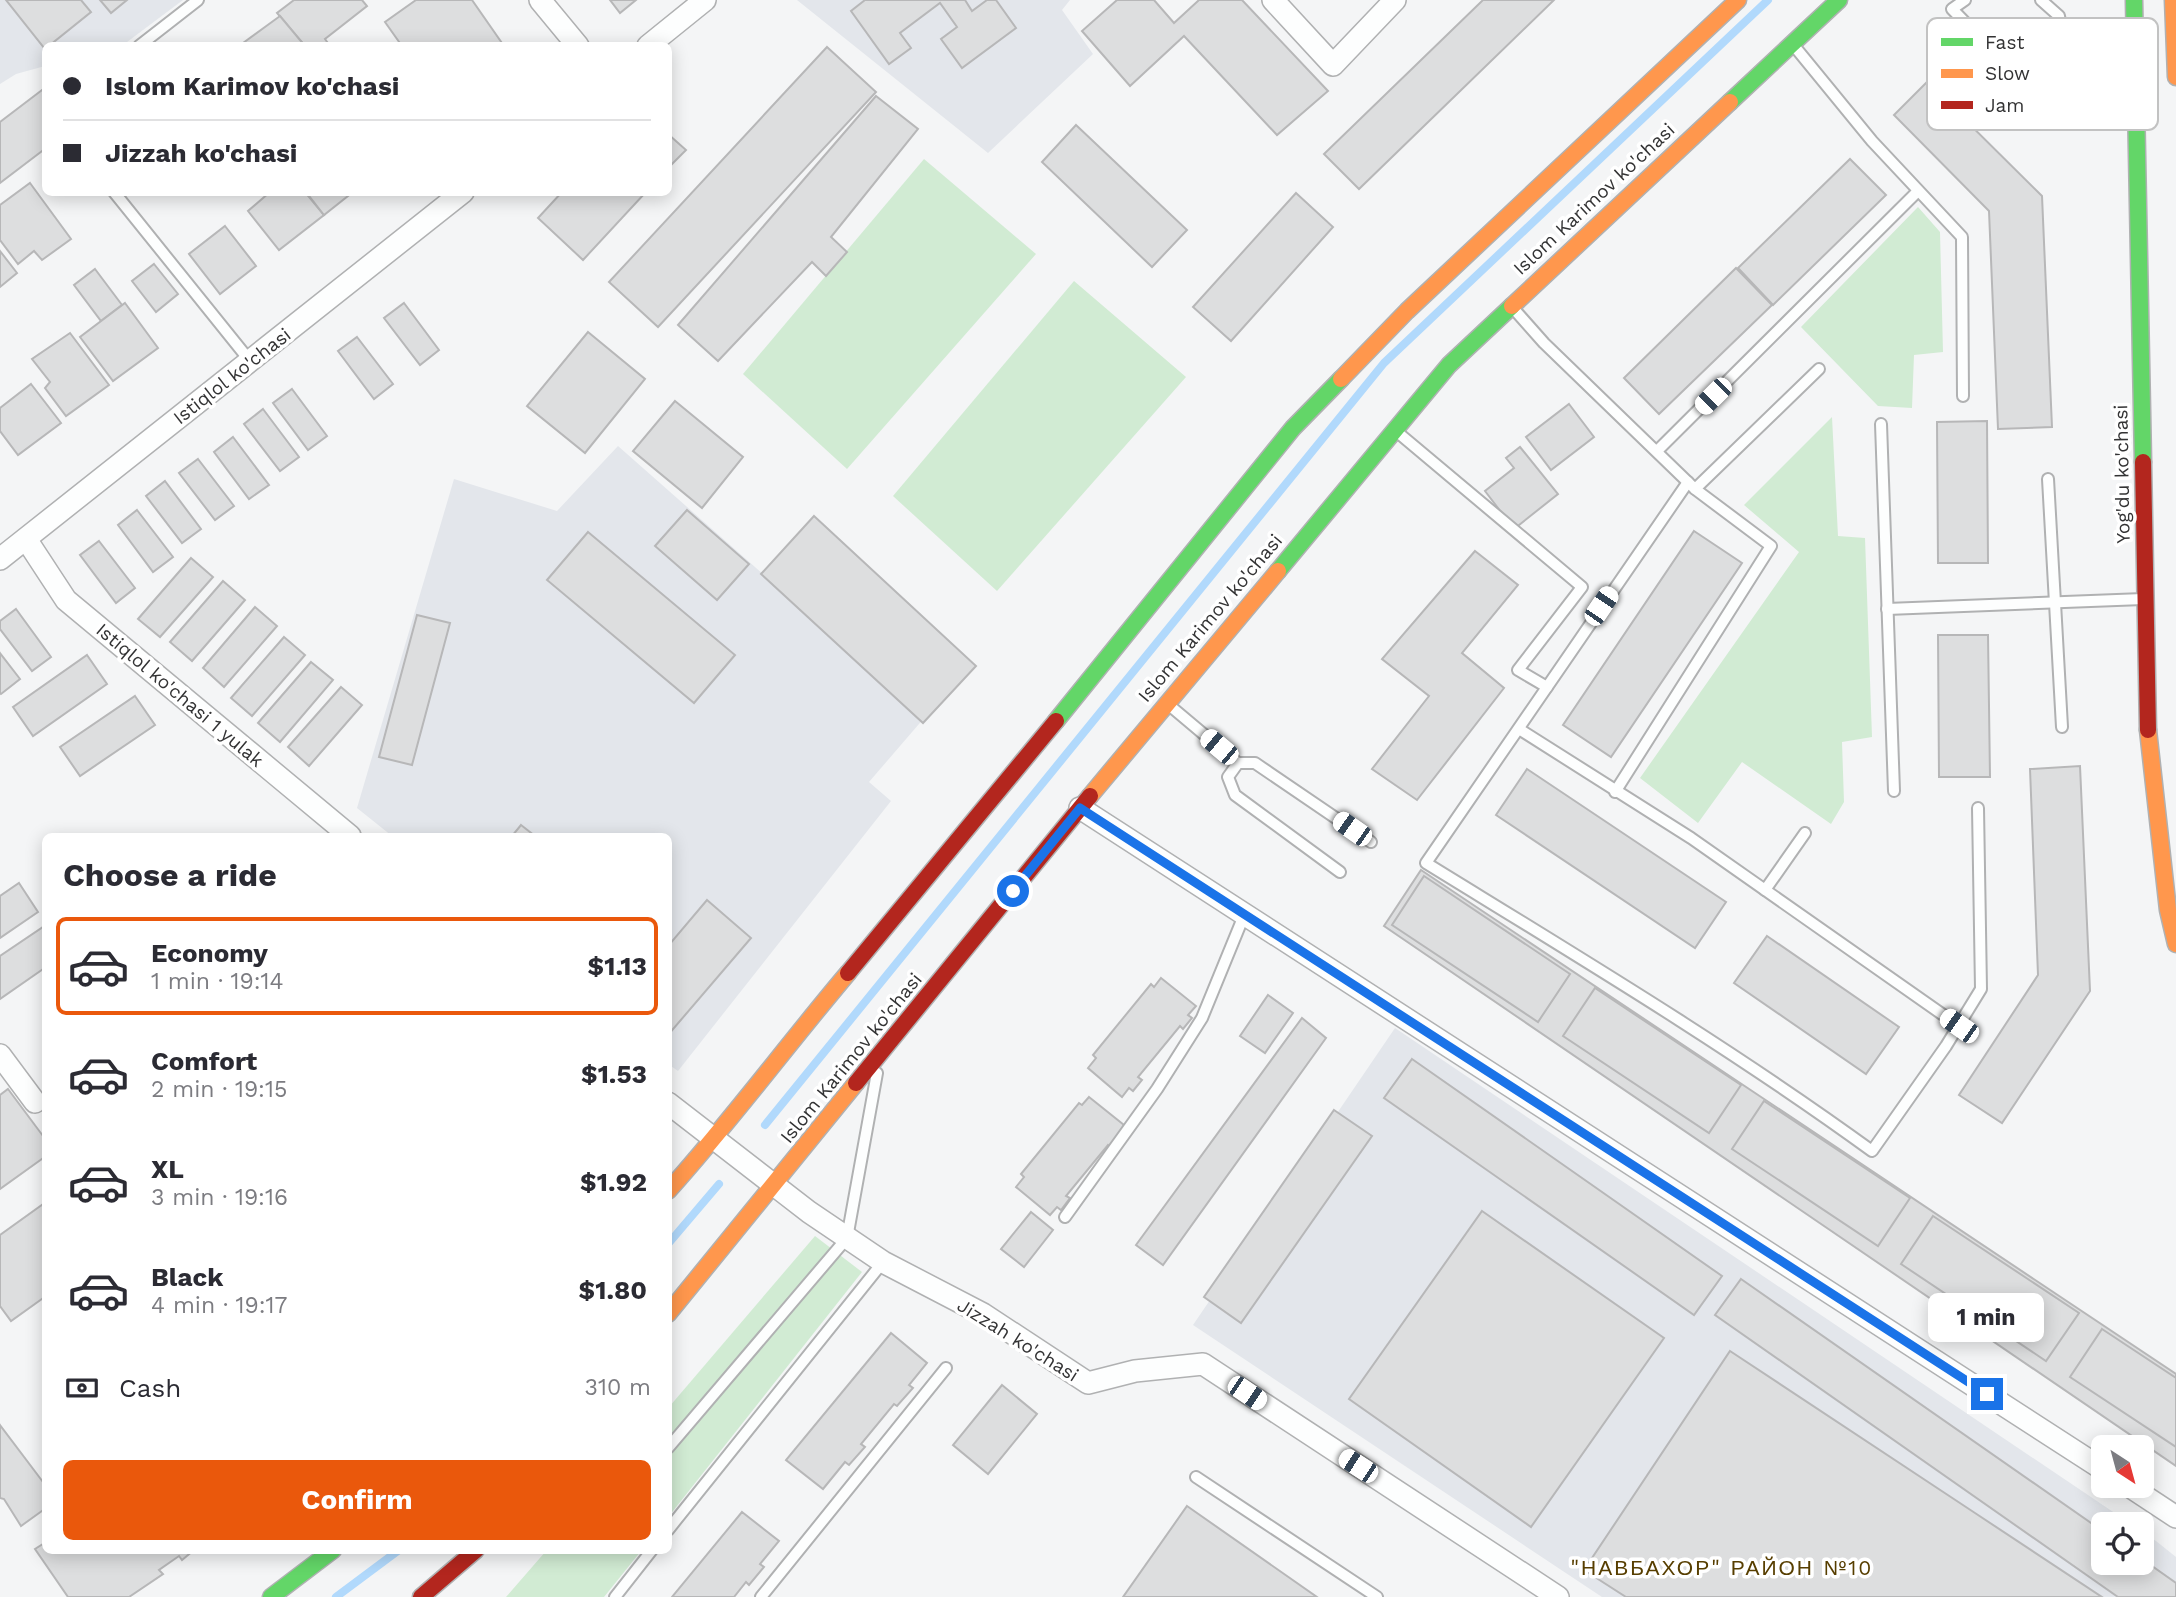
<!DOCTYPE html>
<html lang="en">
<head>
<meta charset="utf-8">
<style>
  :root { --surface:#fff; --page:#f7f7f7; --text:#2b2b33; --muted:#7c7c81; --line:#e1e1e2; --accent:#ea580c }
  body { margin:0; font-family:"Work Sans",sans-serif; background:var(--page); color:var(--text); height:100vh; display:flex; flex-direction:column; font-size:26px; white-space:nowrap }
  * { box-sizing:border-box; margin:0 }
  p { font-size:23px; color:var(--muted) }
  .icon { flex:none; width:38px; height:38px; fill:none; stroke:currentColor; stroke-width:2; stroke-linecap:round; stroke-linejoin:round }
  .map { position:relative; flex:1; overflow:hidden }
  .side { position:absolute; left:42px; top:833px; width:630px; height:721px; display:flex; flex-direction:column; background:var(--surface); border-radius:10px; box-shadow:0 4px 18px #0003 }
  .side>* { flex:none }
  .top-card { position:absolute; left:42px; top:42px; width:630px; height:154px; border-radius:10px; box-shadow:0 4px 18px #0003; display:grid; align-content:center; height:154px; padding:0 21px; background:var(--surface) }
  .needle { width:46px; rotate:144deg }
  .fabs { position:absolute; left:2091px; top:1435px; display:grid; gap:14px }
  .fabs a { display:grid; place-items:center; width:63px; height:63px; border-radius:10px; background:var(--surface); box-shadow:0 4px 18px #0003; font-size:35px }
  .end { position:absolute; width:32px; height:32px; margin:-16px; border:9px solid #1a73e8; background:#fff; box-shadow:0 0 0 4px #fff }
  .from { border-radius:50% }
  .bubble { position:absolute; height:49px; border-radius:10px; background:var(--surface); box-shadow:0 4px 18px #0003; font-size:23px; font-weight:700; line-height:49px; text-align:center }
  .car { position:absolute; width:21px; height:42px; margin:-21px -10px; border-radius:9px; box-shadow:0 0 5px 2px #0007; background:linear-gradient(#fff 24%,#345 0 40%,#fff 0 76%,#345 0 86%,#fff 0) }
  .top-card b { display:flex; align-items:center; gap:24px; height:66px; font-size:26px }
  .top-card b+b { border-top:2px solid var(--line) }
  .top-card i { width:18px; height:18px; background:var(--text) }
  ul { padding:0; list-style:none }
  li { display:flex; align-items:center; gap:21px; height:98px; margin:0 14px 10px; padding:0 7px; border:4px solid transparent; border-radius:10px }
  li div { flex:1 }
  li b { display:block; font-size:26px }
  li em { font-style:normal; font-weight:700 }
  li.selected { border-color:var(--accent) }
  li>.icon { width:63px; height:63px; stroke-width:1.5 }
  h2 { padding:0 21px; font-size:32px; line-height:84px }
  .pay { display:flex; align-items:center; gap:18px; height:77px; padding:0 21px; font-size:26px }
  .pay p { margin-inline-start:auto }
  .cta { display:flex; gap:14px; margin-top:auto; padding:14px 21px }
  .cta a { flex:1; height:80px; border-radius:10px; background:var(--accent); color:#fff; font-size:28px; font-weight:700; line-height:80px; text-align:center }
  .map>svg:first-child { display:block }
  .built { fill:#e3e6eb }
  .green { fill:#d1ebd3 }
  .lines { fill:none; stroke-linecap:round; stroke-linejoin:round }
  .stream { stroke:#b1d9fc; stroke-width:8 }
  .building { fill:#dddedf; stroke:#b7b7b8; stroke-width:2 }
  .lane-casing { stroke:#b0b1b2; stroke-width:14 }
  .street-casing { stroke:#b0b1b2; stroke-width:24 }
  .fast-casing { stroke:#b0b1b2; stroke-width:19 }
  .slow-casing { stroke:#b0b1b2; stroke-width:19 }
  .jam-casing { stroke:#b0b1b2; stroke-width:19 }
  .lane { stroke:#fdfefe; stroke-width:10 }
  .street { stroke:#fdfefe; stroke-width:21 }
  .fast { stroke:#63d668; stroke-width:16 }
  .slow { stroke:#ff974d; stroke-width:16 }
  .jam { stroke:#b3261e; stroke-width:16 }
  .route { stroke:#1a73e8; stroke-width:9 }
  .labels { text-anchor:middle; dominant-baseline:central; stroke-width:7; stroke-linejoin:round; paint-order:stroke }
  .street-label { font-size:19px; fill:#333334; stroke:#fff }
  .neighbourhood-label { font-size:21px; letter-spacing:2px; fill:#573e00; stroke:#fff }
  .key { fill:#fff; stroke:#c2c2c2; stroke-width:2 }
  .key-label { font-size:19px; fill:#333334 }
</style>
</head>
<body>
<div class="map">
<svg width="2176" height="1597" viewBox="0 0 2176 1597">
  <rect width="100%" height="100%" fill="#f4f5f6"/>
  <g class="built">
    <polygon points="0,0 183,0 123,45 46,46 45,66 16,74 0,84"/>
    <polygon points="797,0 1070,0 1062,10 1093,54 988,153"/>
    <polygon points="618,446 925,717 869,782 891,801 678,1071 668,1064 668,836 392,836 357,808 454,479 557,511"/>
    <polygon points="1395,1028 2131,1524 2104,1524 2104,1563 2142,1563 2142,1532 2156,1541 2176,1557 2176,1597 1602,1597 1193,1325"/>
  </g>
  <g class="green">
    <polygon points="924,159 1036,254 847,469 743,374"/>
    <polygon points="1918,207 1940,232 1943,352 1914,355 1912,408 1878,406 1801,327"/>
    <polygon points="1074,281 1186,377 997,591 893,496"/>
    <polygon points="1832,417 1838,536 1865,538 1872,737 1842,742 1844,802 1831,824 1742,762 1698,823 1640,778 1799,552 1744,505"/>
    <polygon points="815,1236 862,1272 669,1516 669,1407"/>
    <polygon points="546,1551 546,1550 641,1551 604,1597 506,1597"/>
  </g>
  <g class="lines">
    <g class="stream">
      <polyline points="765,1125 1384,363 1768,0"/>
      <polyline points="668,1244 719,1184"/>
      <polyline points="336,1597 399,1550"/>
    </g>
  </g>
  <g class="building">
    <polygon points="6,0 81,0 91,12 45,49"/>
    <polygon points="100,0 127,0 111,13"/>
    <polygon points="294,0 362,0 367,6 325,39 330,46 305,46 277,13"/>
    <polygon points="416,0 472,0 504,46 402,46 385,22"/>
    <polygon points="610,0 636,0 620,13"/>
    <polygon points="865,0 965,0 972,11 987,0 996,0 1016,28 962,68 941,39 957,27 940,3 900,33 911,48 889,64 851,11"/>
    <polygon points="1117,0 1154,0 1174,23 1199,0 1242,0 1328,91 1277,135 1184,36 1130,86 1082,31"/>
    <polygon points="1483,0 1554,0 1359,189 1324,154"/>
    <polygon points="280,16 305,46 239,46"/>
    <polygon points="827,47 876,92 658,327 609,282"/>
    <polygon points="1927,82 2042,196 2052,427 1998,429 1989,211 1894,115"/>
    <polygon points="46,87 46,148 0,183 0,122"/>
    <polygon points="876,96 918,129 831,237 847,252 826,276 812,262 718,361 678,325"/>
    <polygon points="1076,125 1187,230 1152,267 1042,162"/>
    <polygon points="668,134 686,150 668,168"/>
    <polygon points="1850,159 1886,195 1773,305 1738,268"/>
    <polygon points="30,183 71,239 42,260 34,251 18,264 0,240 0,205"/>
    <polygon points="270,192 305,192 324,215 279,250 248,211"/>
    <polygon points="306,192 353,192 324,215"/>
    <polygon points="562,192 646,192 583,260 538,218"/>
    <polygon points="1296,193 1333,227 1231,341 1193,307"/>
    <polygon points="225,226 256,266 220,294 189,254"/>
    <polygon points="0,251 17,273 0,287"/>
    <polygon points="154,264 178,294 156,312 132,281"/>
    <polygon points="1736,268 1772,305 1659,414 1624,378"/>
    <polygon points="95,269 122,305 101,321 74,285"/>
    <polygon points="125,303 158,348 113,381 80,337"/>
    <polygon points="404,303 439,350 420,365 384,318"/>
    <polygon points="588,332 645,379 585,453 527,406"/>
    <polygon points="70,333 109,385 66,416 45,388 50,382 32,359"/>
    <polygon points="357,337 393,384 374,399 338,351"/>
    <polygon points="31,384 61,423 18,455 0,431 0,408"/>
    <polygon points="292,389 327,436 308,450 273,403"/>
    <polygon points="675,401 743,457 702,508 633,451"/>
    <polygon points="1569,404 1594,437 1551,470 1526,437"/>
    <polygon points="263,409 299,457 280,471 244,424"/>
    <polygon points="1987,421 1988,563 1938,563 1937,422"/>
    <polygon points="233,437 269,485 249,499 214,452"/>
    <polygon points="1520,447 1558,494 1514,529 1485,491 1514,468 1506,458"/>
    <polygon points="198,459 234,506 215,520 179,473"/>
    <polygon points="165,481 201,529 182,543 146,496"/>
    <polygon points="137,510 173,557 153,572 118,525"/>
    <polygon points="687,510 749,564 717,600 655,546"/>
    <polygon points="814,516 976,666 923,723 761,574"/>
    <polygon points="1694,531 1742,563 1611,757 1563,725"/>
    <polygon points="588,532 735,655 694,703 547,580"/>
    <polygon points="99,541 135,588 116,603 80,555"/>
    <polygon points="1475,551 1518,585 1462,653 1504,688 1417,800 1372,769 1429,696 1382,659"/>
    <polygon points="191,558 213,577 160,637 138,619"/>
    <polygon points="223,581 245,600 192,661 170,642"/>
    <polygon points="255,607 277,626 224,687 203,668"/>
    <polygon points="16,609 51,657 32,671 0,629 0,621"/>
    <polygon points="417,615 450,623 412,765 379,757"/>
    <polygon points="1938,635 1988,635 1990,777 1939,777"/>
    <polygon points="284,637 305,655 252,716 231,698"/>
    <polygon points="0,653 20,679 1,694 0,693"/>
    <polygon points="87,655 107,684 33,736 13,707"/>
    <polygon points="311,662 333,680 280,742 258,723"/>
    <polygon points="341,687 362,705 309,766 288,747"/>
    <polygon points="135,696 155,725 80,776 60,747"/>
    <polygon points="2080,766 2090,991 2002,1123 1959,1095 2038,975 2030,769"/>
    <polygon points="1527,769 1726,902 1695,948 1496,815"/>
    <polygon points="521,825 535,836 512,836"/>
    <polygon points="1421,870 2176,1374 2176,1466 1384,926"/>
    <polygon points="1424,876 1570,974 1538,1022 1392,925"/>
    <polygon points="19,883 38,912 0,938 0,896"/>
    <polygon points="707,900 751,938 668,1035 668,946"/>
    <polygon points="46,925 46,967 0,999 0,956"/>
    <polygon points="1767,936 1899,1027 1866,1074 1734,983"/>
    <polygon points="1161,978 1196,1006 1188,1015 1192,1018 1183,1029 1180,1026 1138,1077 1142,1080 1133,1091 1129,1088 1122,1097 1088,1068 1096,1058 1093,1055 1151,984 1154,987"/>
    <polygon points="1595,988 1741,1085 1709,1133 1563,1036"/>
    <polygon points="1268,995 1293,1013 1265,1053 1240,1036"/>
    <polygon points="1302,1018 1326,1038 1163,1265 1136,1245"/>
    <polygon points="1412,1059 1722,1276 1694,1315 1384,1098"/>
    <polygon points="8,1089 46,1140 46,1156 0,1189 0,1095"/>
    <polygon points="1089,1097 1124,1125 1111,1148 1108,1145 1066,1196 1070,1198 1061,1210 1057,1207 1050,1215 1016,1187 1024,1177 1021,1174 1079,1103 1082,1105"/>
    <polygon points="1764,1101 1910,1198 1878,1246 1732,1149"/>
    <polygon points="1334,1110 1372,1136 1241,1323 1204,1297"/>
    <polygon points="46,1202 46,1296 11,1321 0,1306 0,1235"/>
    <polygon points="1482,1211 1664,1338 1531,1527 1349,1399"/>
    <polygon points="1031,1212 1053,1230 1024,1267 1001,1249"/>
    <polygon points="1933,1216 2079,1313 2046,1361 1901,1264"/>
    <polygon points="1741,1279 2104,1532 2104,1563 2142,1563 2142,1559 2176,1583 2176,1597 2118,1597 1715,1315"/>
    <polygon points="2102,1329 2176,1378 2176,1447 2070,1377"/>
    <polygon points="891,1333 927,1363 909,1385 913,1388 897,1406 894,1404 861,1444 865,1447 849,1465 845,1462 823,1489 786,1460"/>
    <polygon points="1730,1351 1975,1513 2102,1597 1626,1597 1584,1570"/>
    <polygon points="1002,1385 1037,1414 988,1474 953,1445"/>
    <polygon points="0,1425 46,1486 46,1508 21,1526 4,1499 0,1498"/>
    <polygon points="1187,1506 1317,1597 1123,1597"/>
    <polygon points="742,1512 779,1541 760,1564 764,1567 749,1585 746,1582 734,1597 672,1597"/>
    <polygon points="46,1542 46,1550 194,1550 182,1560 179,1556 159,1570 163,1574 129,1597 68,1597 35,1549"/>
  </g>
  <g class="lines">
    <defs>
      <g id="lane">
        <polyline points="1965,0 1952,9 2040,99 2133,108"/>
        <polyline points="2041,0 2059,16 2074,101"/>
        <polyline points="139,46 198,0"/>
        <polyline points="1795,47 1872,141 1962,237 1963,396"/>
        <polyline points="114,192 250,361"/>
        <polyline points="1513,308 1544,343 1695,489 1771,546 1615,792"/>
        <polyline points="1881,424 1894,791"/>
        <polyline points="1396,431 1582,587 1518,670 1547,687"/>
        <polyline points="1657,451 1918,191"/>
        <polyline points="2048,479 2062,727"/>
        <path d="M1688 482 1426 863C1577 956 1729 1047 1872 1151L1946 1046 1981 989 1978 808"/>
        <polyline points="1695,489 1819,369"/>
        <polyline points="1887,609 2143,599"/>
        <polyline points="1169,705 1238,763 1255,763 1371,842"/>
        <polyline points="1519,729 1691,838 1959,1026"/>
        <polyline points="1238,763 1228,777 1235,795 1340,872"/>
        <polyline points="1765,890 1805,833"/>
        <polyline points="1065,1217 1157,1089 1202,1018 1245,913"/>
        <polyline points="668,1448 847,1238 877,1073"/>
        <polyline points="1196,1477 1377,1597"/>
        <polyline points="668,1530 883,1262"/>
        <polyline points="615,1597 652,1550"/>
        <polyline points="761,1597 946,1368"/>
      </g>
      <g id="street">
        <polyline points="540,0 578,46"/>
        <polyline points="1273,0 1333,65 1395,0"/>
        <polyline points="648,46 705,0"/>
        <polyline points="26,539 66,600 350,836"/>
        <polyline points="0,559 463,192"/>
        <polyline points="1080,808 2104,1470"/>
        <polyline points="0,1055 35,1102"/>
        <polyline points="668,1103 809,1212 883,1262 983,1314 1088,1383 1135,1371 1203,1364 1558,1597"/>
        <polyline points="2129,1486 2176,1517"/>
      </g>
      <g id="fast">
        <polyline points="2134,0 2143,462"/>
        <polyline points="1730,102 1839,0"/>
        <polyline points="1278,571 1449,365 1512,306"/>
        <polyline points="1056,721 1293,428 1341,379"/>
        <polyline points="271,1597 333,1550"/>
      </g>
      <g id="slow">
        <polyline points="2173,0 2176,77"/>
        <polyline points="1512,306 1730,102"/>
        <polyline points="1341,379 1407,311 1738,0"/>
        <polyline points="2148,730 2168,910 2176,944"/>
        <polyline points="1090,796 1278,571"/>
        <path d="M668 1191C731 1121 787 1045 848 973"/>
        <polyline points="668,1314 856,1083"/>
      </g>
      <g id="jam">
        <polyline points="2143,462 2148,730"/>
        <polyline points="848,973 1056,721"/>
        <polyline points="856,1083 1090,796"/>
        <polyline points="421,1597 476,1550"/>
      </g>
    </defs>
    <use href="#lane" class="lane-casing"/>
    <use href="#street" class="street-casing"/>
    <use href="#fast" class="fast-casing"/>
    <use href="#slow" class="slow-casing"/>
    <use href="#jam" class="jam-casing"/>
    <use href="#lane" class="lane"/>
    <use href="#street" class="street"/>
    <use href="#fast" class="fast"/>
    <use href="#slow" class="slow"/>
    <use href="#jam" class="jam"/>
  </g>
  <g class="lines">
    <polyline class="route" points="1013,891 1080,808 1987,1394"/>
  </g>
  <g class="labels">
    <g class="street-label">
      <text transform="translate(1594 199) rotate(-43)">Islom Karimov ko'chasi</text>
      <text transform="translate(232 376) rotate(-38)">Istiqlol ko'chasi</text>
      <text transform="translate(2122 474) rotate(-91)">Yog'du ko'chasi</text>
      <text transform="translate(1210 618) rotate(-50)">Islom Karimov ko'chasi</text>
      <text transform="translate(180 695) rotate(40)">Istiqlol ko'chasi 1 yulak</text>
      <text transform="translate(851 1058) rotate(-51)">Islom Karimov ko'chasi</text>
      <text transform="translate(1018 1340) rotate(32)">Jizzah ko'chasi</text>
    </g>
    <g class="neighbourhood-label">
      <text x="1722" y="1567">"НАВБАХОР" РАЙОН №10</text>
    </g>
  </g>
  <rect x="1927" y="18" width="231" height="112" rx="10" class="key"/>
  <rect x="1941" y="38" width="32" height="8" fill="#63d668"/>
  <rect x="1941" y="69" width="32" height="9" fill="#ff974d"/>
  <rect x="1941" y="101" width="32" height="8" fill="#b3261e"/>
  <g class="key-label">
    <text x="1985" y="49">Fast</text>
    <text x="1985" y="80">Slow</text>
    <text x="1985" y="112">Jam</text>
  </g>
</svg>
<div class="fabs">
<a><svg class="needle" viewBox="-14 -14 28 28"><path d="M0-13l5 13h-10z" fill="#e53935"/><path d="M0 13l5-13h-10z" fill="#7c7c81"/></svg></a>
<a><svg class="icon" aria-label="locate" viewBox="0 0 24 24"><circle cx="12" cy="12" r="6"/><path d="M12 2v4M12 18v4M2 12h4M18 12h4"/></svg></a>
</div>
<i class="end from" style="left:1013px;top:891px"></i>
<i class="end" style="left:1987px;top:1394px"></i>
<div class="bubble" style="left:1928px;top:1293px;width:116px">1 min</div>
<i class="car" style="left:1713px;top:396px;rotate:225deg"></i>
<i class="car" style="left:1601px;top:606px;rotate:34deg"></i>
<i class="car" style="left:1219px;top:747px;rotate:310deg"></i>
<i class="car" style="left:1352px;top:829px;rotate:305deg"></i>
<i class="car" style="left:1959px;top:1026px;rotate:305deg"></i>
<i class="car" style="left:1247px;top:1393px;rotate:124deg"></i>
<i class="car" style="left:1358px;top:1466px;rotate:303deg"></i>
<div class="top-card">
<b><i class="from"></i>Islom Karimov ko'chasi</b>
<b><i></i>Jizzah ko'chasi</b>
</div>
<section class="side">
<h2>Choose a ride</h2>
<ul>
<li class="selected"><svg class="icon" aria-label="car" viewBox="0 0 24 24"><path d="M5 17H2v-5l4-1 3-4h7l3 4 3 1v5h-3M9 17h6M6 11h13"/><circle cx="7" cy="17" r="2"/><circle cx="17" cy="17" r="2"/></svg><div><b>Economy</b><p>1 min · 19:14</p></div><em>$1.13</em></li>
<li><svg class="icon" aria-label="car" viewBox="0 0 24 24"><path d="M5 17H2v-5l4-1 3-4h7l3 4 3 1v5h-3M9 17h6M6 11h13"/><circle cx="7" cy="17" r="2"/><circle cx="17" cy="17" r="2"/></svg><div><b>Comfort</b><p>2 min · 19:15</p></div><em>$1.53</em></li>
<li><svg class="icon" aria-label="car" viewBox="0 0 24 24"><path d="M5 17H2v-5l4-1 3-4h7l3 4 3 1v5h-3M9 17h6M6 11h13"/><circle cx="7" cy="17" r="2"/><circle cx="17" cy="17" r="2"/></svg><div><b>XL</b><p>3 min · 19:16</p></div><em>$1.92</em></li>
<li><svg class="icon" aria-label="car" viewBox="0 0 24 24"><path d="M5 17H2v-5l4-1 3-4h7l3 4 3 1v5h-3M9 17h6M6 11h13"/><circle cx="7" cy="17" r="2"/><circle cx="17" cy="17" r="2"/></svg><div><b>Black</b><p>4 min · 19:17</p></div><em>$1.80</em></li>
</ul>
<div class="pay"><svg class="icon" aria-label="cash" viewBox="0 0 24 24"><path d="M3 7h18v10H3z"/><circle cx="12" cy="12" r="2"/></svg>Cash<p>310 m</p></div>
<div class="cta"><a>Confirm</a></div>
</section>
</div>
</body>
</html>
